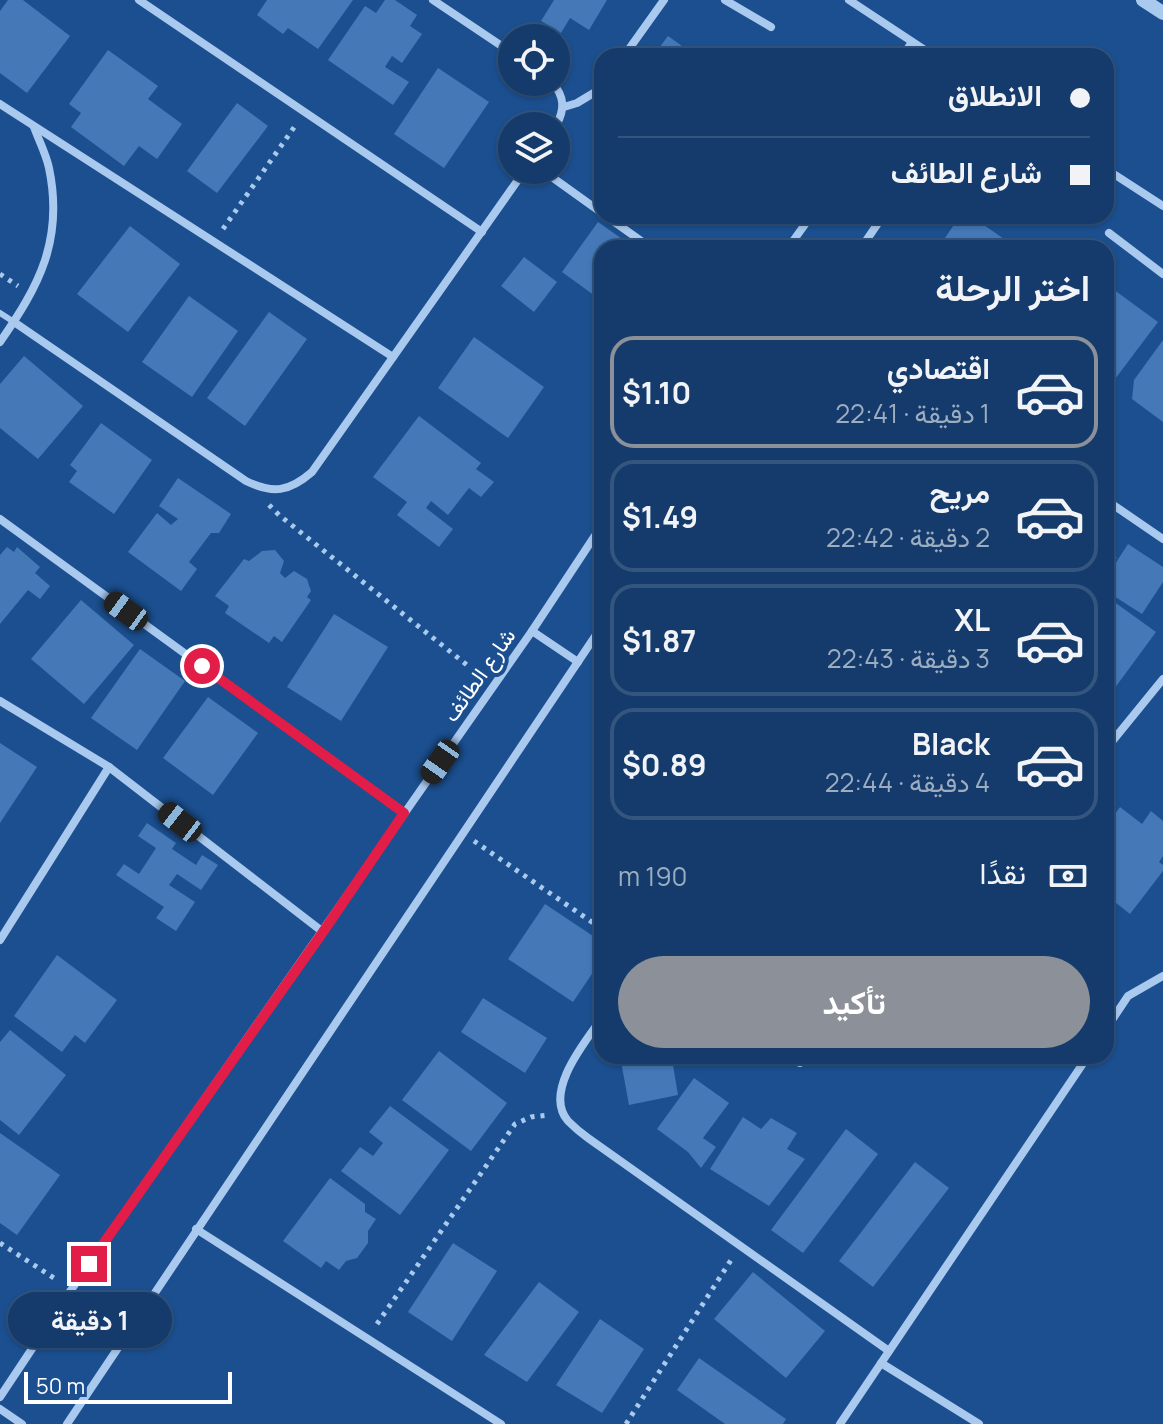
<!DOCTYPE html>
<html lang="ar">
<head>
<meta charset="utf-8">
<style>
  :root { --surface:#143b6b; --page:#1d4271; --text:#f1f3f6; --muted:#9dadc1; --line:#33557e; --accent:#8c9099 }
  body { margin:0; font-family:Manrope,Vazirmatn,sans-serif; background:var(--page); color:var(--text); direction:rtl; height:100vh; display:flex; flex-direction:column; font-size:30px; white-space:nowrap }
  * { box-sizing:border-box; margin:0 }
  p { font-size:26px; color:var(--muted) }
  .icon { flex:none; width:44px; height:44px; fill:none; stroke:currentColor; stroke-width:2; stroke-linecap:round; stroke-linejoin:round }
  .map { position:relative; flex:1; overflow:hidden; direction:ltr }
  .panel { position:absolute; left:594px; top:240px; width:520px; height:824px; display:flex; flex-direction:column; background:var(--surface); border-radius:24px; box-shadow:0 2px 6px #0004,0 0 0 2px var(--line); direction:rtl }
  .panel>* { flex:none }
  .guide { position:absolute; left:594px; top:48px; width:520px; height:176px; border-radius:24px; box-shadow:0 2px 6px #0004,0 0 0 2px var(--line); direction:rtl; display:grid; align-content:center; height:176px; padding:0 24px; background:var(--surface) }
  .tools { position:absolute; left:498px; top:24px; display:grid; gap:16px }
  .tools a { display:grid; place-items:center; width:72px; height:72px; border-radius:50%; background:var(--surface); box-shadow:0 2px 6px #0004,0 0 0 2px var(--line); font-size:40px }
  .scale { position:absolute; left:24px; bottom:20px; width:208px; box-sizing:border-box; padding-left:8px; border:4px solid #fff; border-top:0; font-size:22px; line-height:28px; white-space:nowrap; color:#fff; -webkit-text-stroke:6px #1b4f8f; paint-order:stroke }
  .end { position:absolute; width:36px; height:36px; margin:-18px; border:10px solid #e11d48; background:#fff; box-shadow:0 0 0 4px #fff }
  .from { border-radius:50% }
  .bubble { position:absolute; height:56px; border-radius:28px; background:var(--surface); box-shadow:0 2px 6px #0004,0 0 0 2px var(--line); font-size:26px; font-weight:700; line-height:56px; text-align:center; direction:rtl }
  .car { position:absolute; width:24px; height:48px; margin:-24px -12px; border-radius:10px; box-shadow:0 0 6px 2px #0007; background:linear-gradient(#222 24%,#8ab4d8 0 40%,#222 0 76%,#8ab4d8 0 86%,#222 0) }
  .guide b { display:flex; align-items:center; gap:28px; height:76px; font-size:30px }
  .guide b+b { border-top:2px solid var(--line) }
  .guide i { width:20px; height:20px; background:var(--text) }
  ul { padding:0; list-style:none }
  li { display:flex; align-items:center; gap:24px; height:112px; margin:0 16px 12px; padding:0 8px; border:4px solid var(--line); border-radius:24px }
  li div { flex:1 }
  li b { display:block; font-size:30px }
  li em { font-style:normal; font-weight:700 }
  li.on { border-color:var(--accent) }
  li>.icon { width:72px; height:72px; stroke-width:1.5 }
  h2 { padding:0 24px; font-size:36px; line-height:96px }
  .pay { display:flex; align-items:center; gap:20px; height:88px; padding:0 24px; font-size:30px }
  .pay p { margin-inline-start:auto }
  .action { display:flex; gap:16px; margin-top:auto; padding:16px 24px }
  .action a { flex:1; height:92px; border-radius:48px; background:var(--accent); color:#fff; font-size:32px; font-weight:700; line-height:92px; text-align:center }
  .map>svg:first-child { display:block }
  .building { fill:#4478b7 }
  .lines { fill:none; stroke-linecap:round; stroke-linejoin:round }
  .path { stroke:#a9c9ee; stroke-width:5; stroke-dasharray:4 6; stroke-linecap:butt }
  .service { stroke:#a9c9ee; stroke-width:6 }
  .minor { stroke:#a9c9ee; stroke-width:8 }
  .tertiary { stroke:#a9c9ee; stroke-width:14 }
  .route { stroke:#e11d48; stroke-width:10 }
  .labels { text-anchor:middle; dominant-baseline:central; stroke-width:8; stroke-linejoin:round; paint-order:stroke }
  .street-label { font-size:22px; fill:#fff; stroke:#1b4f8f }
</style>
</head>
<body>
<div class="map">
<svg width="1163" height="1424" viewBox="0 0 1163 1424">
  <rect width="100%" height="100%" fill="#1b4f8f"/>
  <g class="building">
    <polygon points="8,0 23,0 70,36 27,93 0,73 0,11"/>
    <polygon points="267,0 353,0 318,49 288,28 283,34 257,15"/>
    <polygon points="385,0 395,0 417,15 410,26 422,34 402,63 392,56 385,67 409,82 393,105 328,60 365,6 376,13"/>
    <polygon points="554,0 607,0 589,30 570,18 561,33 541,21"/>
    <polygon points="668,36 692,53 692,56 653,56"/>
    <polygon points="108,50 158,86 148,99 182,124 157,159 139,146 124,166 71,127 81,113 69,104"/>
    <polygon points="438,68 489,102 444,168 394,134"/>
    <polygon points="237,103 268,126 217,193 187,171"/>
    <polygon points="960,216 971,216 1017,248 938,248"/>
    <polygon points="598,222 635,248 602,248 602,301 562,272"/>
    <polygon points="130,226 180,264 128,332 77,294"/>
    <polygon points="524,257 557,282 534,312 501,286"/>
    <polygon points="1106,284 1158,322 1106,391"/>
    <polygon points="189,296 238,331 192,397 142,362"/>
    <polygon points="269,312 307,339 245,426 207,398"/>
    <polygon points="474,337 544,387 508,438 438,388"/>
    <polygon points="1163,340 1163,422 1132,399 1134,380"/>
    <polygon points="24,356 83,406 38,459 0,428 0,384"/>
    <polygon points="419,416 481,463 476,469 494,482 481,497 469,488 448,515 431,501 426,508 453,529 439,547 397,515 407,502 373,477"/>
    <polygon points="101,423 152,460 114,514 69,482 77,471 70,465"/>
    <polygon points="178,478 231,514 219,533 211,533 189,562 197,569 181,591 128,552 157,513 171,525 178,519 159,506"/>
    <polygon points="1128,544 1163,567 1163,582 1142,614 1106,591 1106,578"/>
    <polygon points="7,547 14,552 17,547 40,567 35,573 50,586 40,599 28,590 0,624 0,555"/>
    <polygon points="275,550 284,561 280,573 285,578 294,571 307,579 311,591 307,597 311,600 282,642 274,636 269,643 225,613 229,606 215,596 244,559 249,561 262,551"/>
    <polygon points="1106,550 1117,558 1106,573"/>
    <polygon points="1106,596 1156,632 1106,700"/>
    <polygon points="81,600 134,645 84,704 31,659"/>
    <polygon points="334,614 388,647 341,721 287,687"/>
    <polygon points="140,649 185,681 137,750 91,718"/>
    <polygon points="208,697 258,733 213,795 163,758"/>
    <polygon points="0,743 37,767 0,823"/>
    <polygon points="1120,807 1142,824 1151,811 1163,821 1163,856 1159,862 1163,865 1163,871 1130,914 1106,895 1106,826"/>
    <polygon points="147,823 176,843 172,849 196,865 202,855 218,865 201,890 177,874 169,885 195,902 176,931 156,918 164,907 116,875 124,864 139,874 156,848 138,836"/>
    <polygon points="545,904 602,942 602,959 573,1002 508,959"/>
    <polygon points="57,955 117,1000 85,1043 75,1035 62,1052 14,1016"/>
    <polygon points="483,998 547,1038 525,1073 461,1032"/>
    <polygon points="10,1030 66,1075 19,1135 0,1120 0,1042"/>
    <polygon points="439,1051 507,1103 471,1151 402,1100"/>
    <polygon points="620,1056 690,1056 691,1062 673,1065 678,1095 629,1105"/>
    <polygon points="694,1078 729,1103 703,1138 716,1147 701,1168 688,1152 657,1129"/>
    <polygon points="390,1106 449,1150 400,1215 341,1171 360,1147 373,1156 383,1143 369,1132"/>
    <polygon points="743,1117 761,1129 771,1118 797,1133 787,1149 805,1159 769,1206 710,1169"/>
    <polygon points="846,1129 878,1154 803,1253 771,1230"/>
    <polygon points="0,1133 60,1175 17,1235 0,1223"/>
    <polygon points="915,1162 949,1188 873,1287 839,1261"/>
    <polygon points="330,1178 365,1204 365,1212 376,1219 368,1231 368,1243 357,1258 346,1261 339,1270 326,1261 321,1268 283,1241"/>
    <polygon points="453,1243 497,1271 452,1341 408,1312"/>
    <polygon points="753,1272 825,1331 786,1378 714,1319"/>
    <polygon points="539,1282 579,1312 527,1382 484,1355"/>
    <polygon points="600,1319 644,1349 602,1413 556,1385"/>
    <polygon points="699,1358 786,1419 783,1424 725,1424 677,1390"/>
  </g>
  <g class="lines">
    <g class="path">
      <polyline points="223,229 295,126"/>
      <polyline points="0,274 18,286"/>
      <polyline points="269,505 279,515 482,677"/>
      <polyline points="474,841 602,929"/>
      <polyline points="0,1243 57,1280"/>
      <polyline points="377,1324 515,1124 531,1117 549,1115"/>
      <polyline points="626,1424 731,1260"/>
    </g>
    <polyline class="service" points="0,313 14,322"/>
    <g class="minor">
      <polyline points="139,0 482,232"/>
      <polyline points="433,0 512,53"/>
      <polyline points="725,0 771,27"/>
      <polyline points="849,0 934,56"/>
      <polyline points="624,56 664,0"/>
      <polyline points="903,56 912,42"/>
      <path d="M552 82C565 97 565 109 556 126"/>
      <polyline points="0,104 393,357"/>
      <polyline points="564,107 577,103 602,88"/>
      <polyline points="1106,169 1163,206"/>
      <polyline points="542,170 602,213"/>
      <polyline points="606,216 651,248"/>
      <polyline points="1109,233 1163,274"/>
      <polyline points="788,248 811,216"/>
      <polyline points="861,248 883,216"/>
      <path d="M14 322 246 481C273 494 289 492 312 472L525 170"/>
      <path d="M0 342C39 286 64 240 49 168 46 154 39 141 34 127"/>
      <polyline points="1106,500 1163,539"/>
      <polyline points="0,519 404,813"/>
      <polyline points="532,631 578,662"/>
      <polyline points="0,701 109,767 323,932"/>
      <polyline points="1106,749 1163,679"/>
      <polyline points="0,940 109,767"/>
      <path d="M602 1018C585 1042 543 1092 568 1121 574 1127 581 1133 588 1138L889 1351"/>
      <polyline points="1106,1029 1128,996 1163,976"/>
      <polyline points="787,1057 800,1063 812,1056"/>
      <polyline points="196,1229 501,1424"/>
      <polyline points="881,1363 979,1424"/>
      <polyline points="0,1397 71,1290 532,631 602,525"/>
      <polyline points="0,1409 22,1424"/>
      <polyline points="67,1424 602,626"/>
      <polyline points="840,1424 1088,1056"/>
    </g>
    <polyline class="tertiary" points="1143,0 1163,13"/>
  </g>
  <g class="lines">
    <polyline class="route" points="89,1264 323,932 404,813 202,666"/>
  </g>
  <g class="labels">
    <g class="street-label">
      <text transform="translate(479 675) rotate(-55)">شارع الطائف</text>
    </g>
  </g>
</svg>
<div class="tools">
<a><svg class="icon" aria-label="locate" viewBox="0 0 24 24"><circle cx="12" cy="12" r="6"/><path d="M12 2v4M12 18v4M2 12h4M18 12h4"/></svg></a>
<a><svg class="icon" aria-label="layers" viewBox="0 0 24 24"><path d="M12 4l9 5-9 5-9-5zM3 14l9 5 9-5"/></svg></a>
</div>
<div class="scale">50 m</div>
<i class="end from" style="left:202px;top:666px"></i>
<i class="end" style="left:89px;top:1264px"></i>
<div class="bubble" style="left:8px;top:1292px;width:164px">1 دقيقة</div>
<i class="car" style="left:126px;top:611px;rotate:306deg"></i>
<i class="car" style="left:440px;top:762px;rotate:215deg"></i>
<i class="car" style="left:180px;top:822px;rotate:308deg"></i>
<div class="guide">
<b><i class="from"></i>الانطلاق</b>
<b><i></i>شارع الطائف</b>
</div>
<section class="panel">
<h2>اختر الرحلة</h2>
<ul>
<li class="on"><svg class="icon" aria-label="car" viewBox="0 0 24 24"><path d="M5 17H2v-5l4-1 3-4h7l3 4 3 1v5h-3M9 17h6M6 11h13"/><circle cx="7" cy="17" r="2"/><circle cx="17" cy="17" r="2"/></svg><div><b>اقتصادي</b><p>1 دقيقة · 22:41</p></div><em>$1.10</em></li>
<li><svg class="icon" aria-label="car" viewBox="0 0 24 24"><path d="M5 17H2v-5l4-1 3-4h7l3 4 3 1v5h-3M9 17h6M6 11h13"/><circle cx="7" cy="17" r="2"/><circle cx="17" cy="17" r="2"/></svg><div><b>مريح</b><p>2 دقيقة · 22:42</p></div><em>$1.49</em></li>
<li><svg class="icon" aria-label="car" viewBox="0 0 24 24"><path d="M5 17H2v-5l4-1 3-4h7l3 4 3 1v5h-3M9 17h6M6 11h13"/><circle cx="7" cy="17" r="2"/><circle cx="17" cy="17" r="2"/></svg><div><b>XL</b><p>3 دقيقة · 22:43</p></div><em>$1.87</em></li>
<li><svg class="icon" aria-label="car" viewBox="0 0 24 24"><path d="M5 17H2v-5l4-1 3-4h7l3 4 3 1v5h-3M9 17h6M6 11h13"/><circle cx="7" cy="17" r="2"/><circle cx="17" cy="17" r="2"/></svg><div><b>Black</b><p>4 دقيقة · 22:44</p></div><em>$0.89</em></li>
</ul>
<div class="pay"><svg class="icon" aria-label="cash" viewBox="0 0 24 24"><path d="M3 7h18v10H3z"/><circle cx="12" cy="12" r="2"/></svg>نقدًا<p>190 m</p></div>
<div class="action"><a>تأكيد</a></div>
</section>
</div>
</body>
</html>
